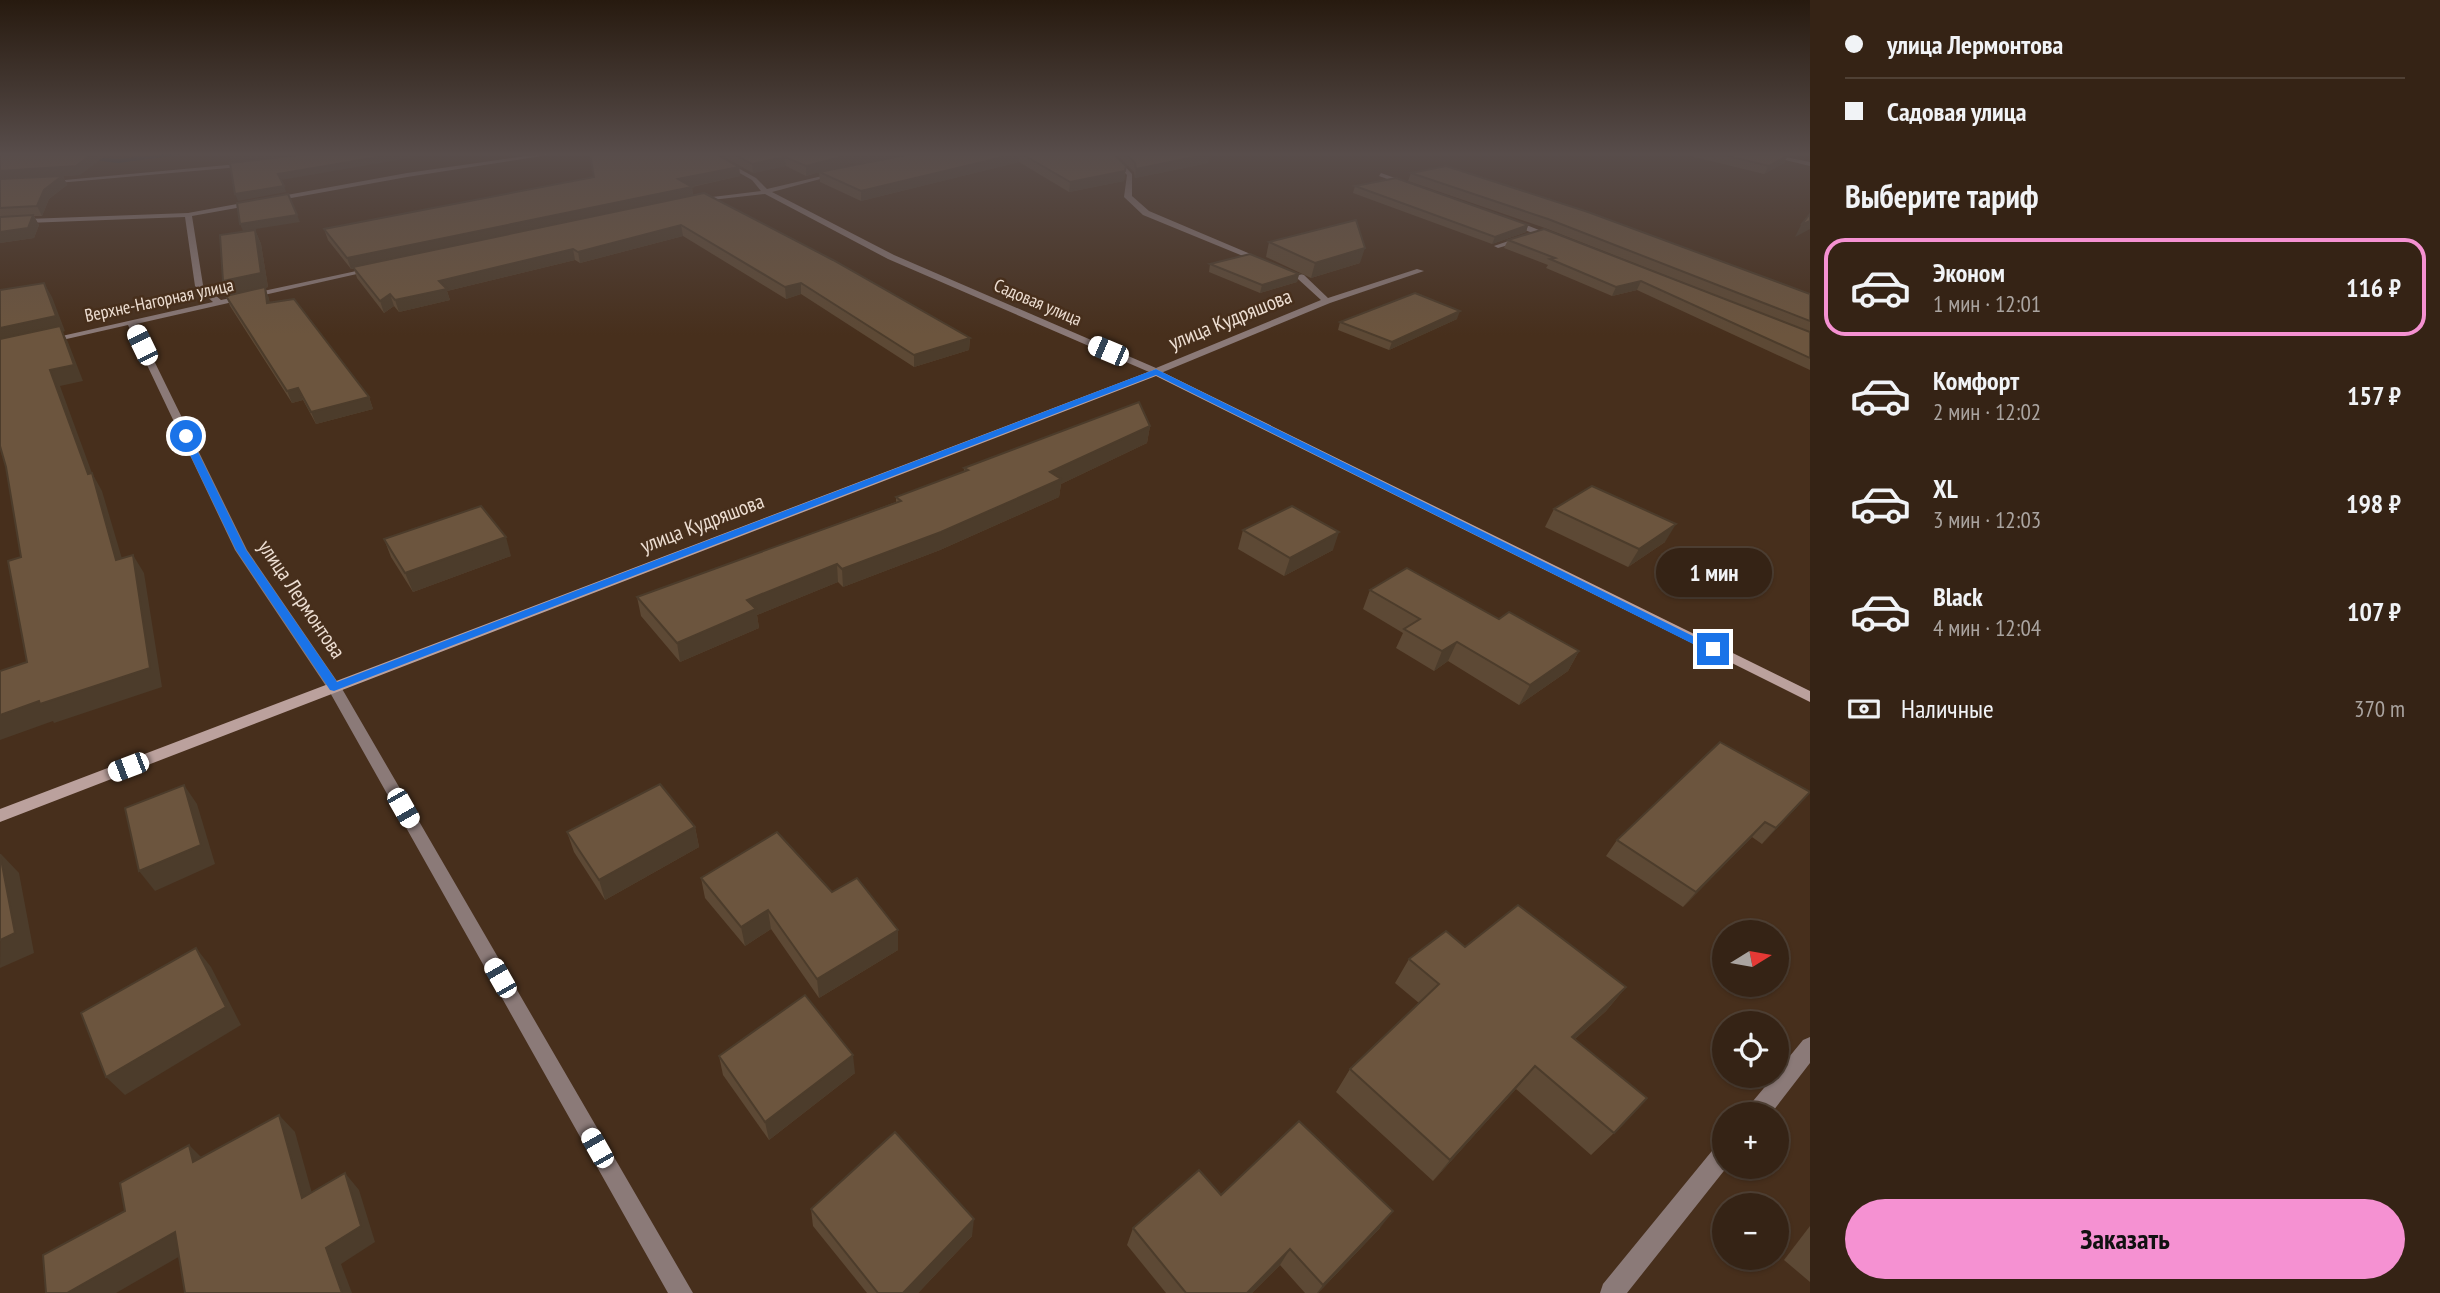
<!DOCTYPE html>
<html lang="ru">
<head>
<meta charset="utf-8">
<style>
  :root { --surface:#352315; --page:#402f22; --text:#f1f3f6; --muted:#aaa4a0; --line:#4f4034; --accent:#f591d2 }
  body { margin:0; font-family:"PT Sans Narrow",sans-serif; background:var(--page); color:var(--text); height:100vh; display:flex; flex-direction:column; font-size:26px; white-space:nowrap }
  * { box-sizing:border-box; margin:0 }
  p { font-size:23px; color:var(--muted) }
  .icon { flex:none; width:38px; height:38px; fill:none; stroke:currentColor; stroke-width:2; stroke-linecap:round; stroke-linejoin:round }
  .map { position:relative; flex:1; overflow:hidden }
  .panel { display:flex; flex-direction:column; background:var(--surface); width:630px }
  .panel>* { flex:none }
  .guide { display:grid; align-content:center; height:154px; padding:0 35px; background:var(--surface) }
  .needle { width:46px; rotate:79deg }
  .buttons { position:absolute; left:1712px; top:920px; display:grid; gap:14px }
  .buttons a { display:grid; place-items:center; width:77px; height:77px; border-radius:50%; background:var(--surface); box-shadow:0 2px 5px #0004,0 0 0 2px var(--line); font-size:35px }
  .end { position:absolute; width:32px; height:32px; margin:-16px; border:9px solid #1a73e8; background:#fff; box-shadow:0 0 0 4px #fff }
  .from { border-radius:50% }
  .bubble { position:absolute; height:49px; border-radius:24px; background:var(--surface); box-shadow:0 2px 5px #0004,0 0 0 2px var(--line); font-size:23px; font-weight:800; line-height:49px; text-align:center }
  .car { position:absolute; width:21px; height:42px; margin:-21px -10px; border-radius:9px; box-shadow:0 0 5px 2px #0007; background:linear-gradient(#fff 24%,#345 0 40%,#fff 0 76%,#345 0 86%,#fff 0) }
  .guide b { display:flex; align-items:center; gap:24px; height:66px; font-size:26px }
  .guide b+b { border-top:2px solid var(--line) }
  .guide i { width:18px; height:18px; background:var(--text) }
  ul { padding:0; list-style:none }
  li { display:flex; align-items:center; gap:21px; height:98px; margin:0 14px 10px; padding:0 21px; border:4px solid transparent; border-radius:21px }
  li div { flex:1 }
  li b { display:block; font-size:26px }
  li em { font-style:normal; font-weight:800 }
  li.selected { border-color:var(--accent) }
  li>.icon { width:63px; height:63px; stroke-width:1.5 }
  h2 { padding:0 35px; font-size:32px; line-height:84px }
  .pay { display:flex; align-items:center; gap:18px; height:77px; padding:0 35px; font-size:26px }
  .pay p { margin-inline-start:auto }
  .action { display:flex; gap:14px; margin-top:auto; padding:14px 35px }
  .action a { flex:1; height:80px; border-radius:42px; background:var(--accent); color:#111; font-size:28px; font-weight:800; line-height:80px; text-align:center }
  main { display:flex; flex:1; min-height:0 }
  .map>svg:first-child { display:block }
  .lines { fill:none; stroke-linecap:round; stroke-linejoin:round }
  .stream { fill:#0c283d; fill-rule:evenodd }
  .street { fill:#8b7a78; fill-rule:evenodd }
  .secondary { fill:#bba19d; fill-rule:evenodd }
  .wall { fill:#5d4935; fill-rule:evenodd }
  .shaded-wall { fill:#4c3c2b }
  .building { fill:#6c553e; stroke:#4c3c2b; stroke-width:2 }
  .route { fill:#1a73e8 }
  .labels { text-anchor:middle; dominant-baseline:central; stroke-width:5; stroke-linejoin:round; paint-order:stroke }
  .far-street-label { font-size:18px; fill:#edded2; stroke:#472f1c }
  .street-label { font-size:21px; fill:#edded2; stroke:#472f1c }
</style>
</head>
<body>
<main>
<div class="map">
<svg width="1810" height="1293" viewBox="0 0 1810 1293">
  <rect width="100%" height="100%" fill="#472f1c"/>
  <g class="lines">
    <polygon class="stream" points="167,154 187,154 118,163 78,158 81,156 118,159"/>
    <g class="street">
      <polygon points="539,154 554,154 407,177 192,216 203,285 221,300 375,267 379,269 136,324 247,550 341,687 693,1293 668,1293 328,689 235,550 128,325 49,343 44,340 213,302 195,286 185,217 0,224 0,220 188,213 407,173"/>
      <polygon points="706,154 713,154 756,178 767,189 839,172 839,174 772,192 894,255 1156,368 1321,300 1298,279 1278,271 1278,267 1304,275 1328,298 1417,269 1424,271 1330,303 1156,375 888,259 765,194 694,202 696,199 761,191 752,180"/>
      <polygon points="1107,154 1113,154 1132,174 1132,196 1149,211 1267,261 1260,263 1143,215 1124,197 1127,175"/>
      <polygon points="1760,154 1771,154 1810,162 1810,166"/>
      <polygon points="249,163 251,166 46,184 43,182"/>
      <polygon points="1381,173 1409,183 1410,184 1407,186 1379,176"/>
      <polygon points="1508,220 1514,220 1559,238 1552,240 1508,224"/>
      <polygon points="1523,236 1526,236 1526,240 1498,248 1494,246"/>
      <polygon points="1810,1037 1810,1063 1770,1115 1745,1115 1748,1107 1774,1076 1776,1076 1776,1073 1803,1040"/>
      <polygon points="1724,1143 1724,1167 1727,1167 1627,1293 1600,1293 1603,1284 1716,1146"/>
    </g>
    <polygon class="secondary" points="1156,369 1810,691 1810,702 1156,376 0,822 0,809"/>
  </g>
  <g class="wall">
    <polygon points="0,154 80,175 63,176 67,185 49,199 42,216 34,216 39,225 34,238 0,243"/>
    <path d="M718 154H1113L1126 166 1124 181 1069 192 1019 162 861 201 820 182 819 172 806 176 786 166 753 173ZM893 158 823 172 846 165Z"/>
    <polygon points="1116,154 1210,154 1208,163 1135,178 1134,172"/>
    <polygon points="1682,154 1799,154 1795,156 1788,155 1784,163 1764,174"/>
    <polygon points="739,167 740,176 692,187 693,196 970,338 969,350 914,367 801,294 786,299 683,236 580,263 575,260 447,291 450,300 399,312 394,306 384,313 357,278 354,269 351,269 328,240 324,229 594,177"/>
    <polygon points="1411,173 1810,294 1810,370 1637,290 1612,296 1546,268 1548,265 1504,248 1508,240 1794,326 1545,228 1408,181"/>
    <polygon points="1355,186 1528,225 1526,232 1492,244 1353,193"/>
    <polygon points="255,230 261,244 268,287 265,288 270,303 369,397 373,409 316,424 303,400 292,403 230,306 226,296 229,295"/>
    <polygon points="1269,242 1360,263 1311,278 1266,257"/>
    <polygon points="1210,264 1299,274 1297,282 1260,293 1209,272"/>
    <polygon points="1457,319 1389,350 1338,330 1340,322"/>
    <polygon points="1150,426 1147,443 1061,484 1059,497 940,550 843,587 838,582 757,615 759,628 680,662 641,616 637,597 896,502 896,497 964,472 964,468"/>
    <polygon points="1554,509 1665,542 1628,567 1545,527"/>
    <polygon points="1243,530 1333,550 1284,576 1238,549"/>
    <polygon points="384,539 511,556 413,592 391,557"/>
    <polygon points="1370,590 1499,619 1579,651 1568,671 1519,705 1448,661 1434,671 1396,648 1403,633 1363,609"/>
    <polygon points="1810,792 1762,844 1752,837 1683,907 1606,856 1617,840"/>
    <polygon points="695,827 699,847 605,900 574,852 567,832"/>
    <polygon points="701,878 832,892 898,930 898,950 819,998 771,929 745,946 705,898"/>
    <polygon points="1465,947 1626,987 1606,1011 1575,1039 1614,1133 1591,1155 1516,1089 1433,1181 1336,1092 1350,1069 1419,1003 1395,983 1409,959"/>
    <polygon points="719,1056 855,1073 769,1140 723,1075"/>
    <polygon points="1221,1195 1380,1228 1318,1293 1305,1293 1280,1265 1252,1293 1166,1293 1127,1245 1133,1228"/>
    <polygon points="811,1209 972,1236 918,1293 867,1293 813,1226"/>
    <polygon points="1810,1226 1810,1282 1784,1260"/>
  </g>
  <g class="shaded-wall">
    <polygon points="92,154 108,154 80,175 63,176 67,185 49,199 42,216 37,206 0,180 0,171"/>
    <polygon points="240,154 309,154 232,161 229,155"/>
    <polygon points="396,154 433,154 281,180 278,174"/>
    <polygon points="858,154 915,154 846,165 806,176 806,166 845,156"/>
    <polygon points="1016,154 1020,154 1019,162 861,201 861,191"/>
    <polygon points="1210,154 1208,163 1135,178 1136,169"/>
    <polygon points="1788,155 1784,163 1764,174 1769,166"/>
    <polygon points="785,157 786,166 753,173 752,164"/>
    <polygon points="739,167 740,176 680,189 678,179"/>
    <polygon points="1125,171 1124,181 1069,192 1070,182"/>
    <polygon points="284,186 286,192 238,201 235,194"/>
    <polygon points="692,187 693,197 351,269 347,258"/>
    <polygon points="33,215 39,225 34,238 0,243 0,232"/>
    <polygon points="297,215 300,222 243,231 240,224"/>
    <polygon points="1810,221 1810,229 1795,237 1801,225"/>
    <polygon points="681,225 683,236 580,263 578,252"/>
    <polygon points="1528,225 1526,232 1492,244 1495,237"/>
    <polygon points="255,230 261,244 268,287 265,288 269,298 271,314 229,296 223,281"/>
    <polygon points="1365,248 1360,263 1311,278 1315,263"/>
    <polygon points="573,249 575,260 447,291 450,300 399,312 395,300 439,281"/>
    <polygon points="1299,274 1297,282 1260,293 1262,285"/>
    <polygon points="1641,281 1637,290 1612,296 1616,287"/>
    <polygon points="44,283 52,297 65,331 63,332 68,342 83,381 60,386 92,473 102,491 128,579 116,560 0,345 0,328"/>
    <polygon points="801,283 801,294 786,299 785,287"/>
    <polygon points="390,294 394,306 384,313 380,301"/>
    <polygon points="1460,311 1457,319 1389,350 1392,342"/>
    <polygon points="970,338 969,350 914,367 914,355"/>
    <polygon points="298,388 303,400 292,403 287,391"/>
    <polygon points="369,397 373,409 316,424 311,412"/>
    <polygon points="1150,426 1147,443 1061,484 1059,497 940,550 843,587 842,569"/>
    <polygon points="1676,524 1665,542 1628,567 1639,549"/>
    <polygon points="1339,532 1333,550 1284,576 1290,558"/>
    <polygon points="506,537 511,556 413,592 405,573"/>
    <polygon points="133,555 144,573 162,687 54,723 53,721 0,740 0,715"/>
    <polygon points="837,564 838,582 757,615 759,628 680,662 677,643 747,600"/>
    <polygon points="1457,642 1448,661 1434,671 1442,651"/>
    <polygon points="1579,651 1568,671 1519,705 1530,685"/>
    <polygon points="184,785 197,804 215,864 155,891 139,871"/>
    <polygon points="1810,792 1797,807 1762,844 1776,828"/>
    <polygon points="1765,822 1752,837 1683,907 1696,892"/>
    <polygon points="695,827 699,847 605,900 599,880"/>
    <polygon points="1,854 19,873 34,953 0,968"/>
    <polygon points="768,910 771,929 745,946 741,927"/>
    <polygon points="898,930 898,950 819,998 817,979"/>
    <polygon points="196,948 211,967 241,1025 125,1095 106,1077"/>
    <polygon points="1626,987 1606,1011 1552,1060 1572,1037"/>
    <polygon points="853,1055 855,1073 769,1140 765,1122"/>
    <polygon points="1535,1066 1516,1089 1433,1181 1450,1160"/>
    <polygon points="279,1115 295,1132 318,1215 302,1198"/>
    <polygon points="189,1145 207,1163 193,1162"/>
    <polygon points="345,1173 359,1190 375,1242 341,1264 352,1293 342,1293 326,1248"/>
    <polygon points="1393,1211 1380,1228 1318,1293 1317,1293 1323,1285"/>
    <polygon points="974,1219 972,1236 918,1293 903,1293"/>
    <polygon points="175,1232 194,1248 116,1293 67,1293"/>
    <polygon points="1290,1249 1280,1265 1252,1293 1247,1293"/>
  </g>
  <g class="building">
    <polygon points="0,154 92,154 76,166 0,171"/>
    <polygon points="306,154 396,154 278,174 284,186 235,194 230,163"/>
    <polygon points="590,154 716,154 739,167 678,179 692,187 347,258 324,229 594,177"/>
    <polygon points="734,154 858,154 845,156 806,166 785,157 752,164"/>
    <polygon points="911,154 1016,154 861,191 819,172"/>
    <polygon points="1022,154 1113,154 1126,166 1125,171 1070,182"/>
    <polygon points="1127,154 1209,154 1136,169 1135,163"/>
    <polygon points="1719,154 1786,154 1788,155 1769,166"/>
    <polygon points="1446,166 1588,212 1810,294 1810,321 1548,219 1411,173"/>
    <polygon points="62,176 44,190 37,206 0,208 0,179"/>
    <polygon points="1396,178 1528,225 1495,237 1355,186"/>
    <polygon points="704,193 833,260 970,338 914,355 801,283 785,287 681,225 578,252 573,249 439,281 447,289 395,300 390,294 380,301 353,267"/>
    <polygon points="288,194 297,215 240,224 237,203"/>
    <polygon points="1810,214 1810,221 1801,225"/>
    <polygon points="33,215 28,228 0,232 0,217"/>
    <polygon points="1356,220 1365,248 1315,263 1269,242"/>
    <polygon points="1544,229 1810,332 1810,358 1641,281 1616,287 1550,259 1555,258 1508,240"/>
    <polygon points="255,230 261,273 223,281 220,235"/>
    <polygon points="1250,254 1299,274 1262,285 1210,264"/>
    <polygon points="44,283 56,316 0,328 0,290"/>
    <polygon points="265,287 267,303 294,299 369,397 311,412 298,388 287,391 226,296"/>
    <polygon points="1415,293 1460,311 1392,342 1340,322"/>
    <polygon points="60,326 74,365 50,370 88,474 92,473 116,560 133,555 150,668 40,704 39,701 0,715 0,671 27,662 8,561 21,557 6,467 0,446 0,339"/>
    <polygon points="1139,402 1150,426 1050,472 1061,479 941,532 842,569 837,564 747,600 756,609 677,643 637,597 901,501 896,497 968,470 964,468"/>
    <polygon points="1592,486 1676,524 1639,549 1554,509"/>
    <polygon points="481,506 506,537 405,573 384,539"/>
    <polygon points="1292,506 1339,532 1290,558 1243,530"/>
    <polygon points="1407,568 1499,619 1509,612 1579,651 1530,685 1457,642 1442,651 1404,629 1420,619 1370,590"/>
    <polygon points="1720,742 1810,792 1776,828 1765,822 1696,892 1617,840"/>
    <polygon points="660,784 695,827 599,880 567,832"/>
    <polygon points="184,785 201,845 139,871 125,808"/>
    <polygon points="777,832 832,892 857,878 898,930 817,979 768,910 741,927 701,878"/>
    <polygon points="0,854 15,933 0,940"/>
    <polygon points="1518,905 1626,987 1572,1037 1647,1098 1614,1133 1535,1066 1450,1160 1350,1069 1439,984 1409,959 1446,931 1465,947"/>
    <polygon points="196,948 226,1007 106,1077 81,1013"/>
    <polygon points="805,995 853,1055 765,1122 719,1056"/>
    <polygon points="279,1115 302,1198 345,1173 361,1226 326,1248 342,1293 185,1293 175,1232 67,1293 46,1293 43,1255 125,1211 120,1183 189,1145 193,1162"/>
    <polygon points="1299,1121 1393,1211 1323,1285 1290,1249 1247,1293 1186,1293 1133,1228 1199,1170 1221,1195"/>
    <polygon points="895,1132 974,1219 903,1293 878,1293 811,1209"/>
  </g>
  <linearGradient id="sky" x2="0" y2="1"><stop stop-color="#271a0f"/><stop offset="0.46" stop-color="#584d4b"/><stop offset="1" stop-color="#584d4b" stop-opacity="0"/></linearGradient>
  <rect width="1810" height="335" fill="url(#sky)"/>
  <polygon class="route" points="1156,369 1719,649 1709,652 1156,375 334,691 330,690 236,550 181,436 186,433 190,436 246,550 337,682"/>
  <g class="labels">
    <g class="far-street-label">
      <text transform="translate(159 300) rotate(-12)">Верхне-Нагорная улица</text>
      <text transform="translate(1038 302) rotate(23)">Садовая улица</text>
    </g>
    <g class="street-label">
      <text transform="translate(1230 319) rotate(-22)">улица Кудряшова</text>
      <text transform="translate(702 523) rotate(-21)">улица Кудряшова</text>
      <text transform="translate(302 599) rotate(56)">улица Лермонтова</text>
    </g>
  </g>
</svg>
<div class="buttons">
<a><svg class="needle" viewBox="-14 -14 28 28"><path d="M0-13l5 13h-10z" fill="#e53935"/><path d="M0 13l5-13h-10z" fill="#aaa4a0"/></svg></a>
<a><svg class="icon" aria-label="locate" viewBox="0 0 24 24"><circle cx="12" cy="12" r="6"/><path d="M12 2v4M12 18v4M2 12h4M18 12h4"/></svg></a>
<a>+</a>
<a>−</a>
</div>
<i class="end from" style="left:186px;top:436px"></i>
<i class="end" style="left:1713px;top:649px"></i>
<div class="bubble" style="left:1656px;top:548px;width:116px">1 мин</div>
<i class="car" style="left:142px;top:345px;rotate:334deg"></i>
<i class="car" style="left:1108px;top:351px;rotate:293deg"></i>
<i class="car" style="left:128px;top:767px;rotate:249deg"></i>
<i class="car" style="left:403px;top:808px;rotate:150deg"></i>
<i class="car" style="left:500px;top:978px;rotate:330deg"></i>
<i class="car" style="left:597px;top:1148px;rotate:330deg"></i>
</div>
<section class="panel">
<div class="guide">
<b><i class="from"></i>улица Лермонтова</b>
<b><i></i>Садовая улица</b>
</div>
<h2>Выберите тариф</h2>
<ul>
<li class="selected"><svg class="icon" aria-label="car" viewBox="0 0 24 24"><path d="M5 17H2v-5l4-1 3-4h7l3 4 3 1v5h-3M9 17h6M6 11h13"/><circle cx="7" cy="17" r="2"/><circle cx="17" cy="17" r="2"/></svg><div><b>Эконом</b><p>1 мин · 12:01</p></div><em>116 ₽</em></li>
<li><svg class="icon" aria-label="car" viewBox="0 0 24 24"><path d="M5 17H2v-5l4-1 3-4h7l3 4 3 1v5h-3M9 17h6M6 11h13"/><circle cx="7" cy="17" r="2"/><circle cx="17" cy="17" r="2"/></svg><div><b>Комфорт</b><p>2 мин · 12:02</p></div><em>157 ₽</em></li>
<li><svg class="icon" aria-label="car" viewBox="0 0 24 24"><path d="M5 17H2v-5l4-1 3-4h7l3 4 3 1v5h-3M9 17h6M6 11h13"/><circle cx="7" cy="17" r="2"/><circle cx="17" cy="17" r="2"/></svg><div><b>XL</b><p>3 мин · 12:03</p></div><em>198 ₽</em></li>
<li><svg class="icon" aria-label="car" viewBox="0 0 24 24"><path d="M5 17H2v-5l4-1 3-4h7l3 4 3 1v5h-3M9 17h6M6 11h13"/><circle cx="7" cy="17" r="2"/><circle cx="17" cy="17" r="2"/></svg><div><b>Black</b><p>4 мин · 12:04</p></div><em>107 ₽</em></li>
</ul>
<div class="pay"><svg class="icon" aria-label="cash" viewBox="0 0 24 24"><path d="M3 7h18v10H3z"/><circle cx="12" cy="12" r="2"/></svg>Наличные<p>370 m</p></div>
<div class="action"><a>Заказать</a></div>
</section>
</main>
</body>
</html>
